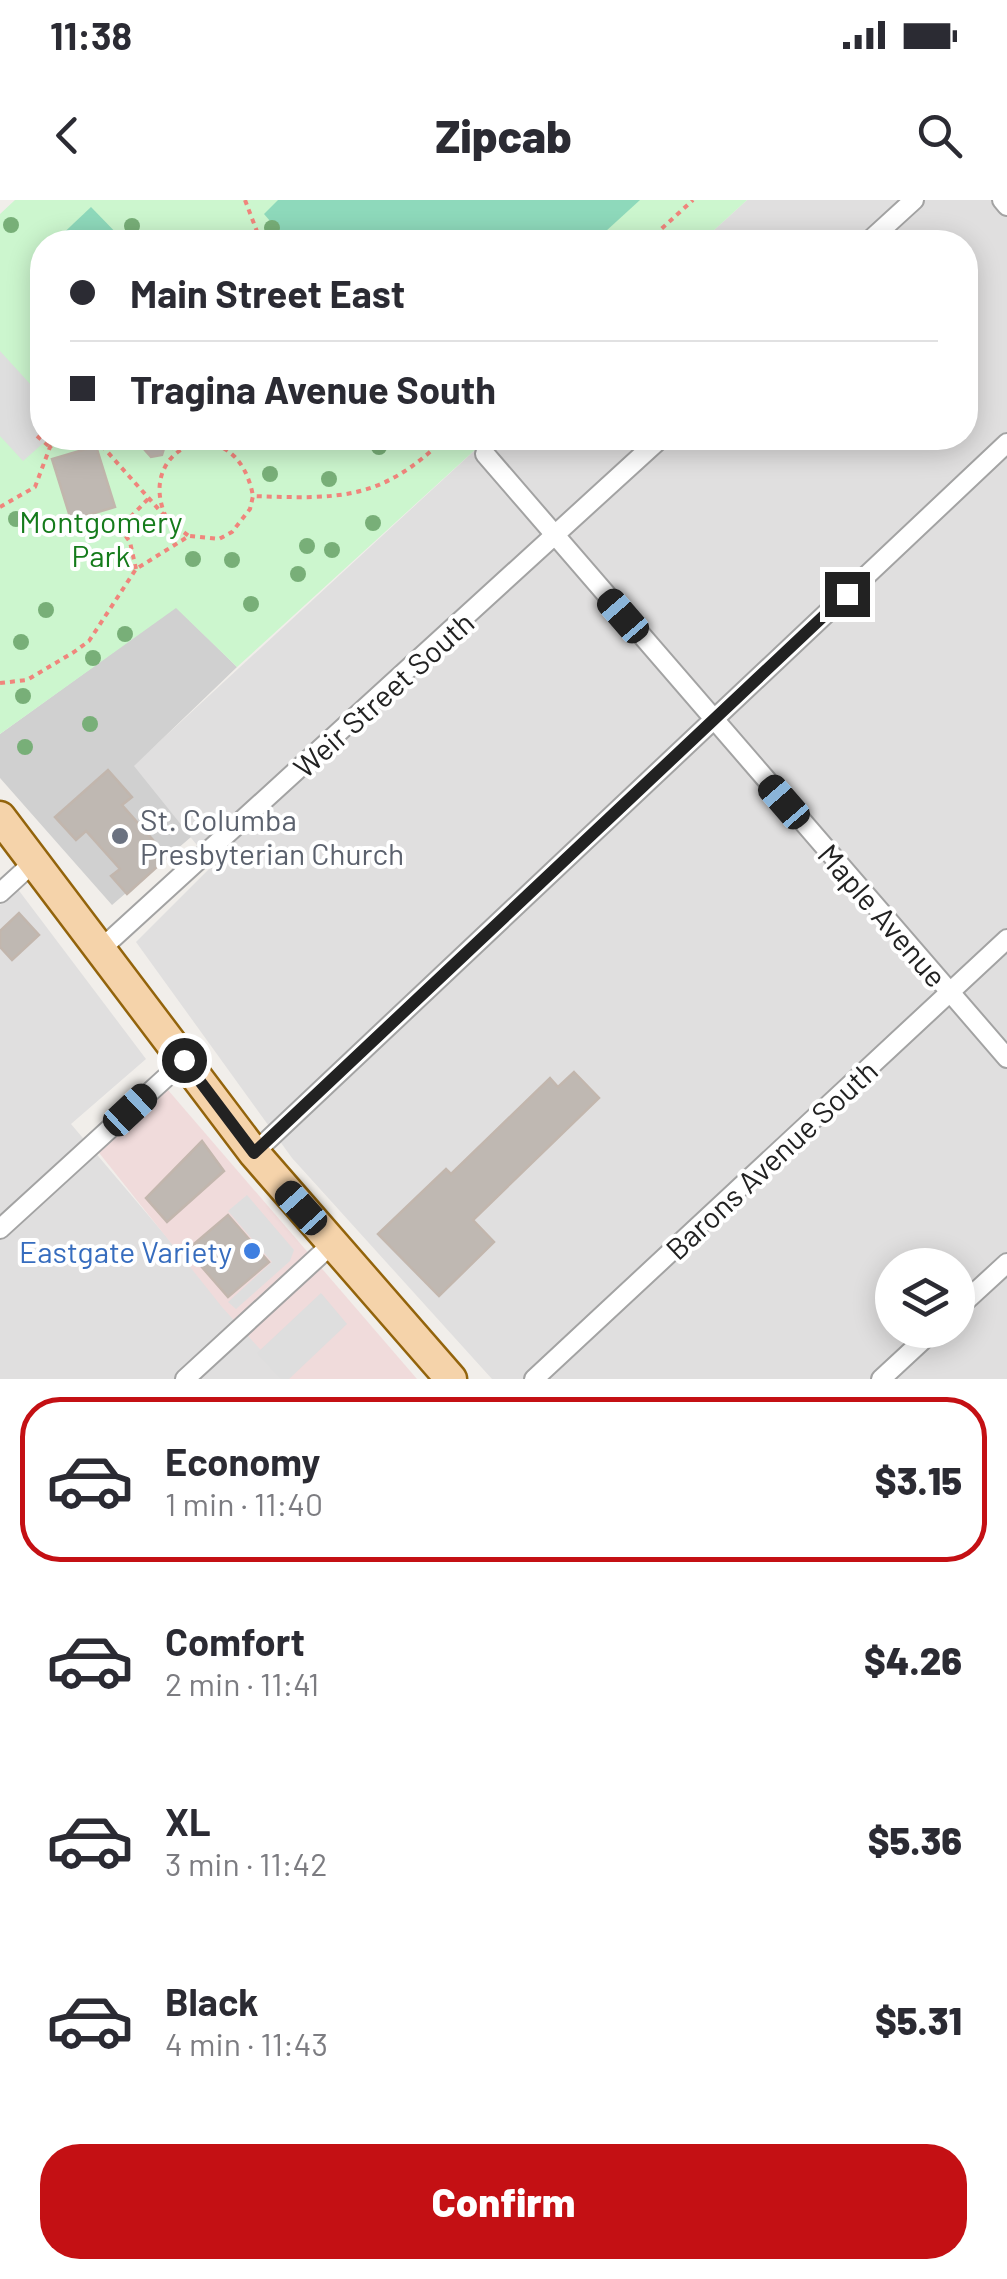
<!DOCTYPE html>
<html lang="en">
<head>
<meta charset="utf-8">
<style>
  :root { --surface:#fff; --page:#f2f2f3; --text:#2b2b33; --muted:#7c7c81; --line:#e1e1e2; --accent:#c41014 }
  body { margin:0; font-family:Barlow,sans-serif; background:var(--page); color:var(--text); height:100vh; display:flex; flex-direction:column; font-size:38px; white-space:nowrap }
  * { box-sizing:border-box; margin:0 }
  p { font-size:32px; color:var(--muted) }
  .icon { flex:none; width:55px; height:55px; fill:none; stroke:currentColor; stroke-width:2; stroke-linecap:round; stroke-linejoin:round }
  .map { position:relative; height:1179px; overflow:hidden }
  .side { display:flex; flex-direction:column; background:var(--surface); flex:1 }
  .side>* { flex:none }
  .hud { position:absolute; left:30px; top:30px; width:948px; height:220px; border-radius:40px; box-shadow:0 5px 25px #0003; display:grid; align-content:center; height:220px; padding:0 40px; background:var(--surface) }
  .tools { position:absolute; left:875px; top:1048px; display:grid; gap:20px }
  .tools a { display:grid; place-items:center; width:100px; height:100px; border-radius:50%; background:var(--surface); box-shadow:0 5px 25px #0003; font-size:50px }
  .end { position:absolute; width:45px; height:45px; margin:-22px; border:12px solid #222; background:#fff; box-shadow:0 0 0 5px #fff }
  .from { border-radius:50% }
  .car { position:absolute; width:30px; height:60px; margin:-30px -15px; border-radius:12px; box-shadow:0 0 8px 2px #0007; background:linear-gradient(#222 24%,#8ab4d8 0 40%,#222 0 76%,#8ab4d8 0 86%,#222 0) }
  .hud b { display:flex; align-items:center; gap:35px; height:95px; font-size:38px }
  .hud b+b { border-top:2px solid var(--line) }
  .hud i { width:25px; height:25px; background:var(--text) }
  ul { padding:18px 0 0; list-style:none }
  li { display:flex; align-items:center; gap:30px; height:165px; margin:0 20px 15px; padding:0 20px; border:5px solid transparent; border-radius:40px }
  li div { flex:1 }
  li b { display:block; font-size:38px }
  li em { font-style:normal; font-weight:800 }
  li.selected { border-color:var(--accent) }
  li>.icon { width:90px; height:90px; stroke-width:1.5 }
  .primary-button { display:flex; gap:20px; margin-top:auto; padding:20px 40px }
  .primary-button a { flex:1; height:115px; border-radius:40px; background:var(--accent); color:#fff; font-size:40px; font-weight:800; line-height:115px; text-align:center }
  .status { display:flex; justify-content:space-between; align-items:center; height:70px; padding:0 50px; background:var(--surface); direction:ltr }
  .status svg { height:28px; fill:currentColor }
  header { display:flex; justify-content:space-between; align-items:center; height:130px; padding:0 40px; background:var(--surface); font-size:45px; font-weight:800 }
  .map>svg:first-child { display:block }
  .residential { fill:#e0dfdf; fill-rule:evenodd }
  .commercial { fill:#f0dbdb }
  .religious { fill:#d0d0d0 }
  .park { fill:#ccf6ce }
  .pitch { fill:#8ed9bb }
  .parking { fill:#dedede }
  .building { fill:#bfb8b2; stroke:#c2b6ad; stroke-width:2.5 }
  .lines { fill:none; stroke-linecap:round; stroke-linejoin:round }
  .minor-casing { stroke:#a3a3a3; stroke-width:22 }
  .primary-casing { stroke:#93640c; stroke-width:35 }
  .path { stroke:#f0857c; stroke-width:4; stroke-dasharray:5 5; stroke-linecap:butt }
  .minor { stroke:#fff; stroke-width:18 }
  .primary { stroke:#f5d3aa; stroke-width:30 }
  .tree { fill:#78af78 }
  .route { stroke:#222; stroke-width:12 }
  .worship-dot { fill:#6b7280; stroke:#fff; stroke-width:4 }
  .shop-dot { fill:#3f7fe0; stroke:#fff; stroke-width:4 }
  .labels { text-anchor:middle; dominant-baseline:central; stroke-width:8; stroke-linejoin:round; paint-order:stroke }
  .park-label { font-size:30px; fill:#157b1b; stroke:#fff }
  .street-label { font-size:30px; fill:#222; stroke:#fff }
  .worship-label { font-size:30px; fill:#5b616d; stroke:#fff; text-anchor:start }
  .shop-label { font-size:30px; fill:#366cbe; stroke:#fff; text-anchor:end }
</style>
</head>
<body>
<div class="status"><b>11:38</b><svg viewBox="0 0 49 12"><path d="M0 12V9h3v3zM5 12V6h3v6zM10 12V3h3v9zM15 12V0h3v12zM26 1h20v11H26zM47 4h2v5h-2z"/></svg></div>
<header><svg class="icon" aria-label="back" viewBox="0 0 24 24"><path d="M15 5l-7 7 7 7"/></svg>Zipcab<svg class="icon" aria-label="search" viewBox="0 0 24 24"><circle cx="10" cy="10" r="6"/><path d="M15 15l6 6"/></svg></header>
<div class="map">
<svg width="1007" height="1179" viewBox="0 0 1007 1179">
  <rect width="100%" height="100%" fill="#f1eeea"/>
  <g class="residential">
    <path d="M747 0H1007V1179H492L292 958 136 742 213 665 133 566 488 238H965V42H701ZM892 1065H958V1130H892Z"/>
    <polygon points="17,688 146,859 71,924 287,1179 0,1179 0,705"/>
  </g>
  <polygon class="commercial" points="168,890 417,1179 287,1179 222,1107 96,949"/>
  <polygon class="religious" points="176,407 237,467 134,566 191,637 112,705 0,578 0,534"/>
  <polygon class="park" points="15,0 747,0 701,42 42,42 42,238 488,238 237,467 176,408 0,534 0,14"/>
  <g class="pitch">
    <polygon points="278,0 640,0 594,42 288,42 264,14"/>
    <polygon points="91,7 125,42 54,42"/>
  </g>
  <g class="parking">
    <polygon points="0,151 42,197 42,238 49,238 23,261 0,236"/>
    <polygon points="247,995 294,1050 290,1061 236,1109 228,1102 272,1062 228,1011"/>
    <polygon points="321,1093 347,1124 289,1179 281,1179 257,1153"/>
  </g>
  <g class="building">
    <polygon points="146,238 161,238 166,242 162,255 151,257 143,248"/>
    <polygon points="96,246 115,307 71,320 52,259"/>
    <polygon points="108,570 132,597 122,605 168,657 127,694 111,676 120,669 86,631 76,640 55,617"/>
    <polygon points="19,713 39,735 12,760 0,747 0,731"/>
    <polygon points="574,872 599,898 473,1020 494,1042 439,1096 378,1034 446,969 451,974 550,878 558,887"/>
    <polygon points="202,941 224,971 167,1022 146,998"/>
    <polygon points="228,1015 269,1062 228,1097 187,1050"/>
  </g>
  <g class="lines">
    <defs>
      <g id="minor">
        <polyline points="1002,0 1007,6"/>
        <polyline points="868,42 914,0"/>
        <polyline points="485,254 1007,858"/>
        <polyline points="0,693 35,661"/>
        <polyline points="102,748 661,238"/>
        <polyline points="254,953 1007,243"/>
        <polyline points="0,1029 185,860"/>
        <polyline points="958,1108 1007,1063"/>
        <polyline points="185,1179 332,1044"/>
        <polyline points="534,1179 1007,739"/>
        <polyline points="881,1179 934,1130"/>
      </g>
      <polyline id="primary" points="0,617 254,953 451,1179"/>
    </defs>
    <use href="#minor" class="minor-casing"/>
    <use href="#primary" class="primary-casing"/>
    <g class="path">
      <polyline points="245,0 261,42"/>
      <polyline points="647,42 693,0"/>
      <polyline points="32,103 42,114"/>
      <polyline points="37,236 50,247"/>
      <polyline points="95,238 170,322 189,336"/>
      <polyline points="96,238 136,238"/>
      <polyline points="164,238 177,252"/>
      <polyline points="458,238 468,244"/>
      <polyline points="0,307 35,287 50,247 64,238"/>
      <path d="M166 317C133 245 236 205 253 296"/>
      <polyline points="136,369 130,342 120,328 148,299"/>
      <path d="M0 483 27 480 74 452 89 441 136 369 189 336 219 339 232 332 250 309 253 296C339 299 381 301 445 238"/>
    </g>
    <use href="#minor" class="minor"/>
    <use href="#primary" class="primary"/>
  </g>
  <g class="tree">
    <circle cx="11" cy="25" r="8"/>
    <circle cx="132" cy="26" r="8"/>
    <circle cx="272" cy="28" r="8"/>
    <circle cx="379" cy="247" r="8"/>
    <circle cx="270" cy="274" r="8"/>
    <circle cx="329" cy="279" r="8"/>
    <circle cx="16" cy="319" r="8"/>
    <circle cx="373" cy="323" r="8"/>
    <circle cx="307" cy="346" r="8"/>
    <circle cx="332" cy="350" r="8"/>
    <circle cx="193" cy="359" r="8"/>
    <circle cx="232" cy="360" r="8"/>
    <circle cx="298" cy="374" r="8"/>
    <circle cx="251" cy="404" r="8"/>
    <circle cx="46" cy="410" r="8"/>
    <circle cx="125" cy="434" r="8"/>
    <circle cx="21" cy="442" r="8"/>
    <circle cx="93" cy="458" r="8"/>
    <circle cx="23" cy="496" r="8"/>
    <circle cx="90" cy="524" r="8"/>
    <circle cx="25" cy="547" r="8"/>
  </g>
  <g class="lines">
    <polyline class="route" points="184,860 254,953 847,394"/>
  </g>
  <circle class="worship-dot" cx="120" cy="636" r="10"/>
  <circle class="shop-dot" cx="252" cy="1051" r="10"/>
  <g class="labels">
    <g class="park-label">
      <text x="101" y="321">Montgomery<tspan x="101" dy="34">Park</tspan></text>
    </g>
    <g class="street-label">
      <text transform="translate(383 494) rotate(-42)">Weir Street South</text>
      <text transform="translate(883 715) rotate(49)">Maple Avenue</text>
      <text transform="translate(771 959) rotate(-43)">Barons Avenue South</text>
    </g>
    <g class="worship-label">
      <text x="140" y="619">St. Columba<tspan x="140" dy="34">Presbyterian Church</tspan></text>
    </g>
    <g class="shop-label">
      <text x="232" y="1051">Eastgate Variety</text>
    </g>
  </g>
</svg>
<div class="tools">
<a><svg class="icon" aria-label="layers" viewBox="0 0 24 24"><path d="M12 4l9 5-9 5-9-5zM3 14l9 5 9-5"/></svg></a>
</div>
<i class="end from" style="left:184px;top:860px"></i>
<i class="end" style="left:847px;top:394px"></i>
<i class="car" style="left:623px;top:416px;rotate:319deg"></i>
<i class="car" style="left:784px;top:602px;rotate:319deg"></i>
<i class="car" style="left:130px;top:910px;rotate:47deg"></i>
<i class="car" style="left:301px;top:1008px;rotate:318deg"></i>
<div class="hud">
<b><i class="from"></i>Main Street East</b>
<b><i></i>Tragina Avenue South</b>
</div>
</div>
<section class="side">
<ul>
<li class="selected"><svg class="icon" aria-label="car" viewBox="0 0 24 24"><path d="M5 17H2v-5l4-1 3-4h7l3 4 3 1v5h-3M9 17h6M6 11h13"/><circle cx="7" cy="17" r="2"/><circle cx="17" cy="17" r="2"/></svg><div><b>Economy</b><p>1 min · 11:40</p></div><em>$3.15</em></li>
<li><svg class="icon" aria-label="car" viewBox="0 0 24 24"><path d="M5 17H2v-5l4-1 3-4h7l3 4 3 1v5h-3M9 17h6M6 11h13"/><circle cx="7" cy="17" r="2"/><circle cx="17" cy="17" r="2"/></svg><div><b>Comfort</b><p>2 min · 11:41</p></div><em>$4.26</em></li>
<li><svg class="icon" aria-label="car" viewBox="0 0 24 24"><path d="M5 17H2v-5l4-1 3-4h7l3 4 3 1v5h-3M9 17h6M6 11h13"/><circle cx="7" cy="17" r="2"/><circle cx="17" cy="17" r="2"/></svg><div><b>XL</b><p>3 min · 11:42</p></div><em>$5.36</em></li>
<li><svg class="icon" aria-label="car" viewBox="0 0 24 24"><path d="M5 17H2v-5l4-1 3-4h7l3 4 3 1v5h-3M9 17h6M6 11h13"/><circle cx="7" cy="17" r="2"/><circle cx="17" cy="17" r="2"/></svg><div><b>Black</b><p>4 min · 11:43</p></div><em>$5.31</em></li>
</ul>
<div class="primary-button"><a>Confirm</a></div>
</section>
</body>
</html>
